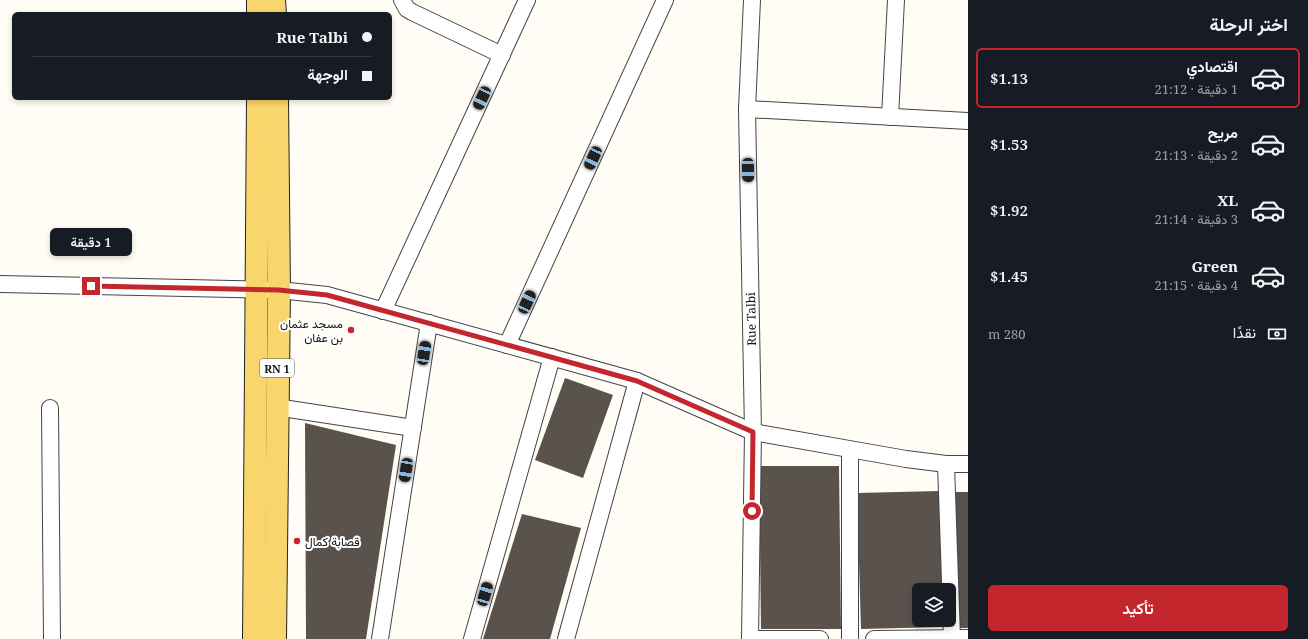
<!DOCTYPE html>
<html lang="ar">
<head>
<meta charset="utf-8">
<style>
  :root { --surface:#171b24; --page:#242831; --text:#f1f3f6; --muted:#9ea1a6; --line:#363941; --accent:#c4262e }
  body { margin:0; font-family:"Noto Serif",Vazirmatn,serif; background:var(--page); color:var(--text); direction:rtl; height:100vh; display:flex; flex-direction:column; font-size:15px; white-space:nowrap }
  * { box-sizing:border-box; margin:0 }
  p { font-size:13px; color:var(--muted) }
  .icon { flex:none; width:22px; height:22px; fill:none; stroke:currentColor; stroke-width:2; stroke-linecap:round; stroke-linejoin:round }
  .map { position:relative; flex:1; overflow:hidden; direction:ltr }
  .panel { display:flex; flex-direction:column; background:var(--surface); width:340px }
  .panel>* { flex:none }
  .top-card { position:absolute; left:12px; top:12px; width:380px; height:88px; border-radius:6px; box-shadow:0 2px 6px #0003; direction:rtl; display:grid; align-content:center; height:88px; padding:0 20px; background:var(--surface) }
  .controls { position:absolute; left:912px; top:583px; display:grid; gap:8px }
  .controls a { display:grid; place-items:center; width:44px; height:44px; border-radius:6px; background:var(--surface); box-shadow:0 2px 6px #0003; font-size:20px }
  .end { position:absolute; width:18px; height:18px; margin:-9px; border:5px solid #c4262e; background:#fff; box-shadow:0 0 0 2px #fff }
  .from { border-radius:50% }
  .bubble { position:absolute; height:28px; border-radius:6px; background:var(--surface); box-shadow:0 2px 6px #0003; font-size:13px; font-weight:600; line-height:28px; text-align:center; direction:rtl }
  .car { position:absolute; width:12px; height:24px; margin:-12px -6px; border-radius:5px; box-shadow:0 0 3px 1px #0007; background:linear-gradient(#222 24%,#8ab4d8 0 40%,#222 0 76%,#8ab4d8 0 86%,#222 0) }
  .top-card b { display:flex; align-items:center; gap:14px; height:38px; font-size:15px }
  .top-card b+b { border-top:1px solid var(--line) }
  .top-card i { width:10px; height:10px; background:var(--text) }
  ul { padding:0; list-style:none }
  li { display:flex; align-items:center; gap:12px; height:60px; margin:0 8px 6px; padding:0 12px; border:2px solid transparent; border-radius:6px }
  li div { flex:1 }
  li b { display:block; font-size:15px }
  li em { font-style:normal; font-weight:600 }
  li.current { border-color:var(--accent) }
  li>.icon { width:36px; height:36px; stroke-width:1.5 }
  h2 { padding:0 20px; font-size:18px; line-height:48px }
  .pay { display:flex; align-items:center; gap:10px; height:44px; padding:0 20px; font-size:15px }
  .pay p { margin-inline-start:auto }
  .cta { display:flex; gap:8px; margin-top:auto; padding:8px 20px }
  .cta a { flex:1; height:46px; border-radius:6px; background:var(--accent); color:#fff; font-size:16px; font-weight:600; line-height:46px; text-align:center }
  main { display:flex; flex:1; min-height:0 }
  .map>svg:first-child { display:block }
  .building { fill:#5a524d }
  .lines { fill:none; stroke-linecap:round; stroke-linejoin:round }
  .street-casing { stroke:#444; stroke-width:18 }
  .primary-casing { stroke:#222; stroke-width:24 }
  .street { stroke:#fff; stroke-width:16 }
  .primary { stroke:#f9d66b; stroke-width:22 }
  .route { stroke:#c4262e; stroke-width:5 }
  .poi-dot { fill:#c4262e; stroke:#fff; stroke-width:1.5 }
  .labels { text-anchor:middle; dominant-baseline:central; stroke-width:4; stroke-linejoin:round; paint-order:stroke }
  .shield { fill:#fff; stroke:#585858; stroke-width:1 }
  .shield-label { font-size:11px; font-weight:bold; fill:#111 }
  .street-label { font-size:12px; fill:#111; stroke:#fff }
  .poi-label { font-size:12px; fill:#111; stroke:#fff; text-anchor:end }
</style>
</head>
<body>
<main>
<section class="panel">
<h2>اختر الرحلة</h2>
<ul>
<li class="current"><svg class="icon" aria-label="car" viewBox="0 0 24 24"><path d="M5 17H2v-5l4-1 3-4h7l3 4 3 1v5h-3M9 17h6M6 11h13"/><circle cx="7" cy="17" r="2"/><circle cx="17" cy="17" r="2"/></svg><div><b>اقتصادي</b><p>1 دقيقة · 21:12</p></div><em>$1.13</em></li>
<li><svg class="icon" aria-label="car" viewBox="0 0 24 24"><path d="M5 17H2v-5l4-1 3-4h7l3 4 3 1v5h-3M9 17h6M6 11h13"/><circle cx="7" cy="17" r="2"/><circle cx="17" cy="17" r="2"/></svg><div><b>مريح</b><p>2 دقيقة · 21:13</p></div><em>$1.53</em></li>
<li><svg class="icon" aria-label="car" viewBox="0 0 24 24"><path d="M5 17H2v-5l4-1 3-4h7l3 4 3 1v5h-3M9 17h6M6 11h13"/><circle cx="7" cy="17" r="2"/><circle cx="17" cy="17" r="2"/></svg><div><b>XL</b><p>3 دقيقة · 21:14</p></div><em>$1.92</em></li>
<li><svg class="icon" aria-label="car" viewBox="0 0 24 24"><path d="M5 17H2v-5l4-1 3-4h7l3 4 3 1v5h-3M9 17h6M6 11h13"/><circle cx="7" cy="17" r="2"/><circle cx="17" cy="17" r="2"/></svg><div><b>Green</b><p>4 دقيقة · 21:15</p></div><em>$1.45</em></li>
</ul>
<div class="pay"><svg class="icon" aria-label="cash" viewBox="0 0 24 24"><path d="M3 7h18v10H3z"/><circle cx="12" cy="12" r="2"/></svg>نقدًا<p>280 m</p></div>
<div class="cta"><a>تأكيد</a></div>
</section>
<div class="map">
<svg width="968" height="639" viewBox="0 0 968 639">
  <rect width="100%" height="100%" fill="#fffdf5"/>
  <g class="building">
    <polygon points="565,378 613,395 583,478 535,460"/>
    <polygon points="305,423 396,445 366,639 306,639"/>
    <polygon points="759,466 839,466 841,629 761,629"/>
    <polygon points="939,491 942,590 919,590 919,620 942,620 943,627 861,629 857,493"/>
    <polygon points="954,492 968,492 968,628 958,628"/>
    <polygon points="522,514 581,528 550,639 483,639"/>
  </g>
  <g class="lines">
    <defs>
      <g id="street">
        <polyline points="402,0 407,9 412,12 502,55"/>
        <polyline points="747,109 968,121"/>
        <polyline points="890,117 896,0"/>
        <polyline points="0,284 279,290 327,295 637,381 753,432 906,459 946,464 968,464"/>
        <polyline points="383,311 527,0"/>
        <polyline points="507,345 665,0"/>
        <polyline points="276,407 413,428"/>
        <polyline points="50,408 52,639"/>
        <polyline points="850,451 850,639"/>
        <polyline points="946,464 952,639"/>
        <polyline points="380,639 429,323"/>
        <polyline points="472,639 552,357"/>
        <polyline points="566,639 637,381"/>
        <polyline points="750,639 753,432 747,109 752,0"/>
        <polyline points="750,639 820,639"/>
        <polyline points="874,639 968,638"/>
      </g>
      <g id="primary">
        <polyline points="274,0 275,14"/>
        <polyline points="258,14 258,0"/>
        <polyline points="254,639 258,98"/>
        <polyline points="275,639 279,290 277,98"/>
      </g>
    </defs>
    <use href="#street" class="street-casing"/>
    <use href="#primary" class="primary-casing"/>
    <use href="#street" class="street"/>
    <use href="#primary" class="primary"/>
  </g>
  <g class="lines">
    <polyline class="route" points="91,286 279,290 327,295 637,381 753,432 752,511"/>
  </g>
  <g class="poi-dot">
    <circle cx="351" cy="330" r="4"/>
    <circle cx="297" cy="541" r="4"/>
  </g>
  <g class="labels">
    <rect class="shield" x="260" y="359" width="34" height="18" rx="3"/>
    <g class="shield-label">
      <text x="277" y="368">RN 1</text>
    </g>
    <g class="street-label">
      <text transform="translate(751 319) rotate(-91)">Rue Talbi</text>
    </g>
    <g class="poi-label">
      <text x="343" y="323">مسجد عثمان<tspan x="343" dy="14">بن عفان</tspan></text>
      <text x="305" y="541" text-anchor="start">قصابة كمال</text>
    </g>
  </g>
</svg>
<div class="controls">
<a><svg class="icon" aria-label="layers" viewBox="0 0 24 24"><path d="M12 4l9 5-9 5-9-5zM3 14l9 5 9-5"/></svg></a>
</div>
<i class="end from" style="left:752px;top:511px"></i>
<i class="end" style="left:91px;top:286px"></i>
<div class="bubble" style="left:50px;top:228px;width:82px">1 دقيقة</div>
<i class="car" style="left:482px;top:98px;rotate:205deg"></i>
<i class="car" style="left:593px;top:158px;rotate:205deg"></i>
<i class="car" style="left:748px;top:170px;rotate:179deg"></i>
<i class="car" style="left:527px;top:302px;rotate:25deg"></i>
<i class="car" style="left:424px;top:353px;rotate:9deg"></i>
<i class="car" style="left:406px;top:470px;rotate:189deg"></i>
<i class="car" style="left:485px;top:594px;rotate:16deg"></i>
<div class="top-card">
<b><i class="from"></i>Rue Talbi</b>
<b><i></i>الوجهة</b>
</div>
</div>
</main>
</body>
</html>
